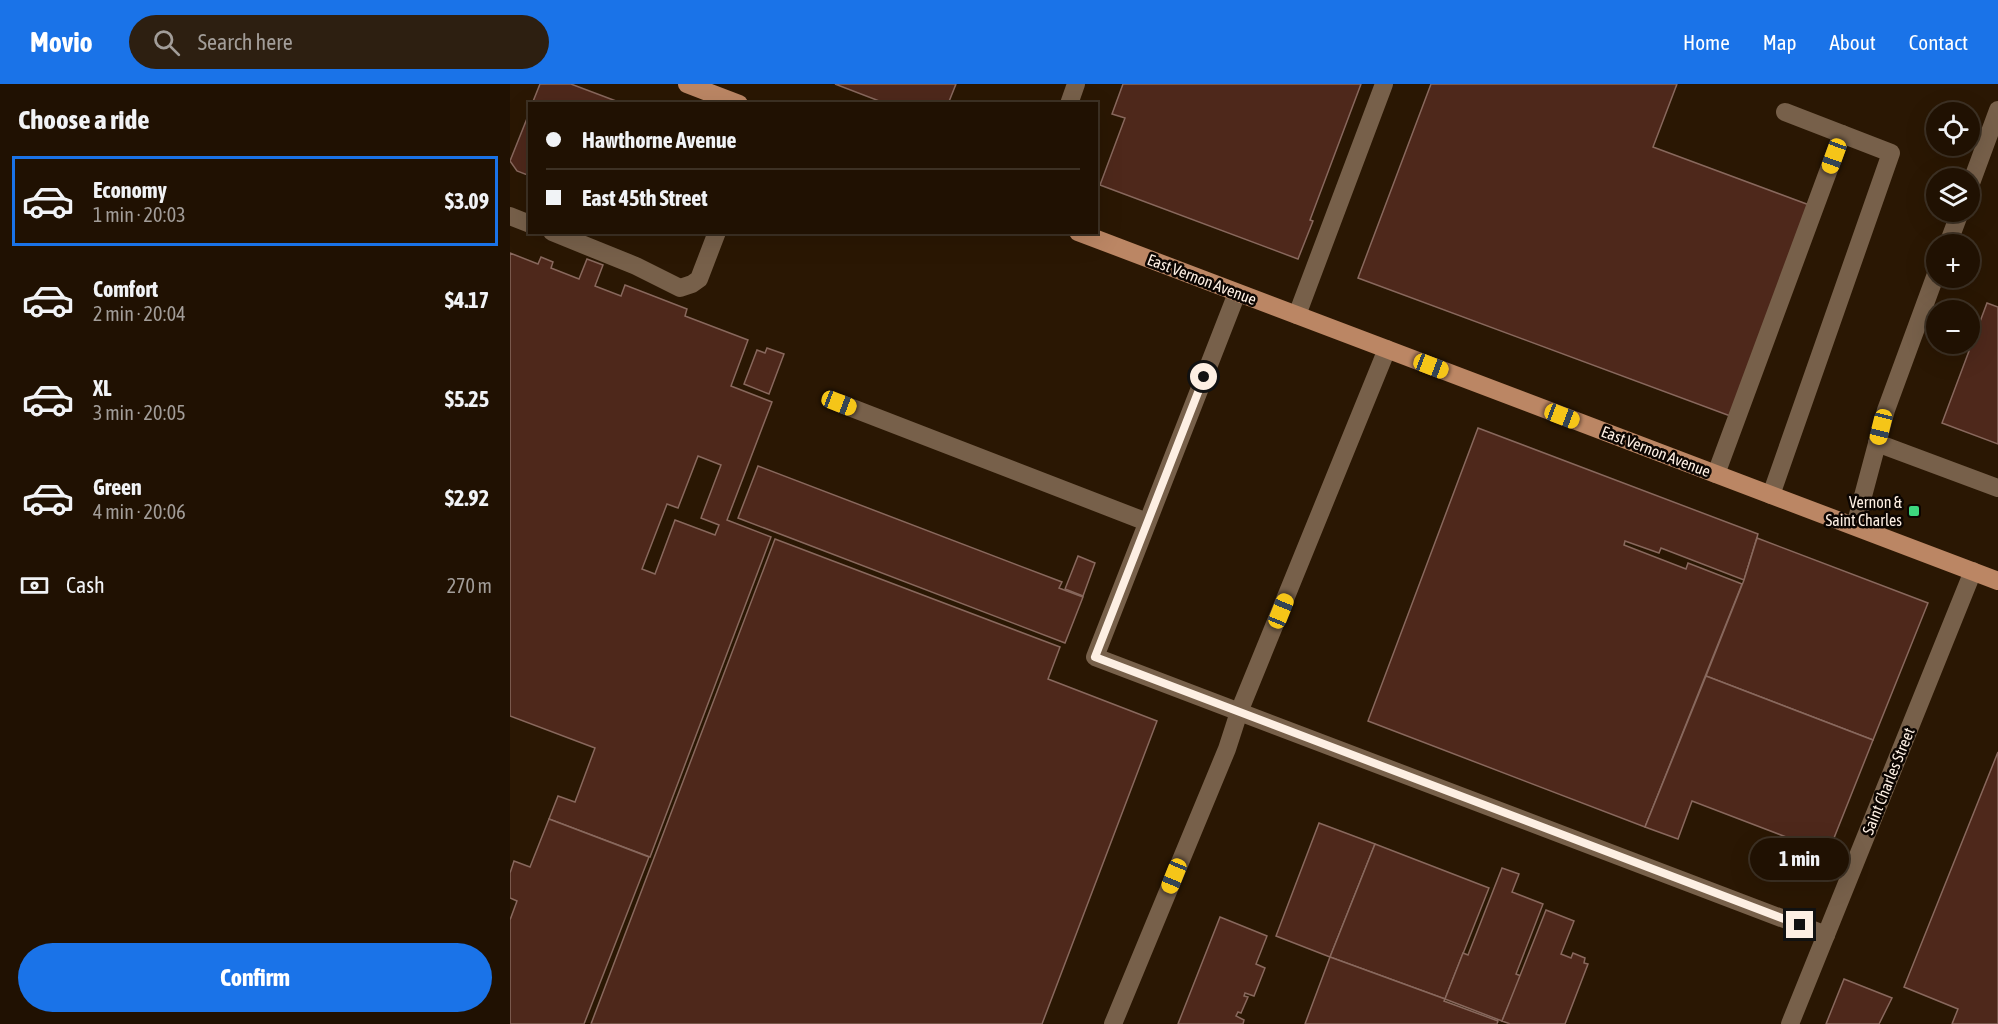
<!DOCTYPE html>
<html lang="en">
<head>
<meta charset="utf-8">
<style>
  :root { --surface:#201102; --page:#2d1f11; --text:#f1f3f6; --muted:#a29d99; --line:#3d3124; --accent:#1a73e8 }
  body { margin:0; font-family:"Asap Condensed",sans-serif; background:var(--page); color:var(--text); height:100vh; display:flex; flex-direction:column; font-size:22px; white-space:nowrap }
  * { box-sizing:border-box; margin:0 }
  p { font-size:20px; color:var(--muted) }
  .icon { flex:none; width:33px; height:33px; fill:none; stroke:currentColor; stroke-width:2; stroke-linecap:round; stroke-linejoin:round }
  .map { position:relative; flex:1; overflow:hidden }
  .drawer { display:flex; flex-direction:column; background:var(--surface); width:510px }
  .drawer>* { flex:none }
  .banner { position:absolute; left:18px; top:18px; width:570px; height:132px; border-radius:0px; box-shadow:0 6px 24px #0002,0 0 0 2px var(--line); display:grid; align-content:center; height:132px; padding:0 18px; background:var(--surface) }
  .fabs { position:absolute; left:1416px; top:18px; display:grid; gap:12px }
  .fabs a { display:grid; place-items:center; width:54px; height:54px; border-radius:50%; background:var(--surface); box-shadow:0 6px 24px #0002,0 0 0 2px var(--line); font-size:30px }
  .end { position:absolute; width:27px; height:27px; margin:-14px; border:8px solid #fdefe3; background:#111; box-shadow:0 0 0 3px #111 }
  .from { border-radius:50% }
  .bubble { position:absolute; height:42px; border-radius:21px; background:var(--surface); box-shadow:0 6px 24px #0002,0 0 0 2px var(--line); font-size:20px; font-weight:700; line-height:42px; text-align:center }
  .car { position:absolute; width:18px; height:36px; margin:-18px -9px; border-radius:8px; box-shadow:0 0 4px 2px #0007; background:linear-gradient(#f5c518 24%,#345 0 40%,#f5c518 0 76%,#345 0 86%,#f5c518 0) }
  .banner b { display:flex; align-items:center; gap:21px; height:57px; font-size:22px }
  .banner b+b { border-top:2px solid var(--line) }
  .banner i { width:15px; height:15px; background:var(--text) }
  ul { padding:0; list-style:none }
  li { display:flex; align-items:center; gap:18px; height:90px; margin:0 12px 9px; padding:0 6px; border:3px solid transparent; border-radius:0px }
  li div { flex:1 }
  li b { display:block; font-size:22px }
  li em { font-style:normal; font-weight:700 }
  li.selected { border-color:var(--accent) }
  li>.icon { width:54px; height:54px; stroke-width:1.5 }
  h2 { padding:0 18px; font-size:27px; line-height:72px }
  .pay { display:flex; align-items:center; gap:15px; height:66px; padding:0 18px; font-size:22px }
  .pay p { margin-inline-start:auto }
  .button { display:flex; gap:12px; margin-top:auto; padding:12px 18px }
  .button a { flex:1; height:69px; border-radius:36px; background:var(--accent); color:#fff; font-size:24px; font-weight:700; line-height:69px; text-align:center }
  header { display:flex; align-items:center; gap:36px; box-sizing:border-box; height:84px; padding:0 30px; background:var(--accent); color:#fff }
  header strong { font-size:28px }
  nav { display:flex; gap:33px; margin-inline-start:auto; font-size:21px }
  .search { width:420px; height:54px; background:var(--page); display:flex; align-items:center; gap:15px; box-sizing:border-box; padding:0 21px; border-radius:33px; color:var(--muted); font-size:22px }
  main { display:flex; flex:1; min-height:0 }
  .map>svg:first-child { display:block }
  .building { fill:#4e281b; stroke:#88685d; stroke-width:1.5; fill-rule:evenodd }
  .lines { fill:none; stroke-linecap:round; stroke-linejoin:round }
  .minor { stroke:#77604a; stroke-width:18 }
  .major { stroke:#bb8664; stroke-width:18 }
  .route { stroke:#fdefe3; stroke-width:8 }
  .poi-dot { fill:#3dd77e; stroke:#0c0501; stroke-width:2 }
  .labels { text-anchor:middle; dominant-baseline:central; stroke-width:5; stroke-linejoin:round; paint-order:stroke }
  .street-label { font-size:16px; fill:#fdefe3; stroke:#0c0501 }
  .poi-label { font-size:16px; fill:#fdefe3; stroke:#0c0501; text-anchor:end }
</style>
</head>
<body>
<header>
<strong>Movio</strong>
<div class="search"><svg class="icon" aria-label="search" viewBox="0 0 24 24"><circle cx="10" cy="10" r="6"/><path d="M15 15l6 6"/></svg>Search here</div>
<nav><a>Home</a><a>Map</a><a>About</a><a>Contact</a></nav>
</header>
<main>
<section class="drawer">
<h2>Choose a ride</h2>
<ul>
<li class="selected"><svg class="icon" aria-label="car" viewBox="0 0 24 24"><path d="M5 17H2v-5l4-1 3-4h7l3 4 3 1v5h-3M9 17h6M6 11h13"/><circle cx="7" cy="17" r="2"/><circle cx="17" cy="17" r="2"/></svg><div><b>Economy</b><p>1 min · 20:03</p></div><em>$3.09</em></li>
<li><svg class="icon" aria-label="car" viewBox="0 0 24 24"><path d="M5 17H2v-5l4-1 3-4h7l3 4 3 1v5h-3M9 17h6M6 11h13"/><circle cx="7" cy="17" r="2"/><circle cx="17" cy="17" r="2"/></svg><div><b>Comfort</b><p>2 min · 20:04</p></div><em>$4.17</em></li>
<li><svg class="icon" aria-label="car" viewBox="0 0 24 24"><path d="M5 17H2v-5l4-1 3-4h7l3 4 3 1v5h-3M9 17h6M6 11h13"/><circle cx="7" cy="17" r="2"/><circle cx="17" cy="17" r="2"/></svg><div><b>XL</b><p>3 min · 20:05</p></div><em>$5.25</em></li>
<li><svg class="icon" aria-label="car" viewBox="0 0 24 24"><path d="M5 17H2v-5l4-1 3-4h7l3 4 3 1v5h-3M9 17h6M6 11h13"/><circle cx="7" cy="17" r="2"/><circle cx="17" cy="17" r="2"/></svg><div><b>Green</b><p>4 min · 20:06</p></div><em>$2.92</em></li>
</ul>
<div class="pay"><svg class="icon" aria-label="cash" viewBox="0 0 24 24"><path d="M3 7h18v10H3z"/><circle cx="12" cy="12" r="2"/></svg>Cash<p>270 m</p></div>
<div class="button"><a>Confirm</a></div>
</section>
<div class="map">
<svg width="1488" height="940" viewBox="0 0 1488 940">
  <rect width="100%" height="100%" fill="#2a1703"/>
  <g class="building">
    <polygon points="30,0 61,0 114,20 22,20"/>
    <polygon points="325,0 446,0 438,20 377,20"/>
    <polygon points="613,0 851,0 800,136 803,137 788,175 590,101 615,34 602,30"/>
    <polygon points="921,0 1167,0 1143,63 1302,122 1223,333 848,194"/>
    <polygon points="20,27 20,92 7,87 0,77"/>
    <path d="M0 169 28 180 31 173 43 178 41 184 69 195 77 175 93 181 85 202 111 212 115 201 177 225 175 232 238 256 221 302 262 318 217 436 261 453 140 773 39 735 48 712 65 718 85 664 0 632ZM188 372 211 381 191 434 209 441 205 451 165 436 145 490 132 485 157 420 168 424Z"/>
    <polygon points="1477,219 1488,223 1488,360 1432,339"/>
    <polygon points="257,264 274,270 259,310 234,300 247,266 255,269"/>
    <polygon points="968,344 1248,450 1234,496 1151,464 1149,469 1115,457 1114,461 1176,485 1178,479 1232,500 1135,743 858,637"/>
    <polygon points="248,382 552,498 549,504 573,513 555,559 228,434"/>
    <polygon points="1247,454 1418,519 1363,656 1196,592 1234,496"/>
    <polygon points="265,455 550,563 538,595 647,637 532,940 81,940"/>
    <polygon points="568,472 585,479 573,512 555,505"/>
    <polygon points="1196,592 1363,656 1318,769 1182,717 1168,755 1135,743"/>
    <polygon points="1488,668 1488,940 1442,940 1448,925 1394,903"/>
    <polygon points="39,735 139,773 74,940 0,940 0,836 7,817 0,814 0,789 4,777 20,783"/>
    <polygon points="809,739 865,760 820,873 766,852"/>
    <polygon points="865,760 979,804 935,915 820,873"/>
    <polygon points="992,784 1009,790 1002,808 1033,820 1006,890 1011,892 992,937 935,915 953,869 958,871"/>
    <polygon points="1036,826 1064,837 1051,870 1061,874 1063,869 1075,874 1074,879 1078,880 1055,940 1000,940 992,937"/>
    <polygon points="710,833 757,852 746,880 755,884 744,912 735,909 734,912 738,913 731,929 728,928 726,932 734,936 733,940 668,940"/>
    <polygon points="820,873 935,915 934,917 988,937 987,940 795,940"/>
    <polygon points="1334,895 1382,914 1369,940 1316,940"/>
  </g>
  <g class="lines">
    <g class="minor">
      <polyline points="559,20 566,0"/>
      <polyline points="1460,102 1488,26"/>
      <polyline points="0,132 20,140"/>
      <polyline points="42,148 126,182 170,204 182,200 189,195 207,148"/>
      <polyline points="1438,160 1450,128"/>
      <polyline points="727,209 585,573 1316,851"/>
      <polyline points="787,231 874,0"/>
      <polyline points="329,319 637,438"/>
      <polyline points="1367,359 1488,404"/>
      <polyline points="1206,390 1332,50"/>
      <polyline points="1261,411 1381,69 1275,28"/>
      <polyline points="1345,442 1376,326 1426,190"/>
      <polyline points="603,940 717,665 729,628 877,265"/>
      <polyline points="1280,940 1463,487"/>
    </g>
    <g class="major">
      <polyline points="177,0 229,20"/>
      <polyline points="568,148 1488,497"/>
    </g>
  </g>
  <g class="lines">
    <polyline class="route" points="694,293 585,573 1290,841"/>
  </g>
  <rect class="poi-dot" x="1398" y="421" width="12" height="12" rx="3"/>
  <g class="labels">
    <g class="street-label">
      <text transform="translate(692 195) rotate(21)">East Vernon Avenue</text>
      <text transform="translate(1146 367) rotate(21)">East Vernon Avenue</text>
      <text transform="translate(1378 697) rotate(-68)">Saint Charles Street</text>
    </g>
    <g class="poi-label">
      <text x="1392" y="418">Vernon &amp;<tspan x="1392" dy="18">Saint Charles</tspan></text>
    </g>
  </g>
</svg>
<div class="fabs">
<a><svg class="icon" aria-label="locate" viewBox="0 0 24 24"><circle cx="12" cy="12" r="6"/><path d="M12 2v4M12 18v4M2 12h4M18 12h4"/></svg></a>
<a><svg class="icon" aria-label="layers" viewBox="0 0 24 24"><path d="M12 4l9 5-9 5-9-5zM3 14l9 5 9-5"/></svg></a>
<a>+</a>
<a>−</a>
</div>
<i class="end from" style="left:694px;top:293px"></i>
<i class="end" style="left:1290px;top:841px"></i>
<div class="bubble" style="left:1240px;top:754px;width:99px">1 min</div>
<i class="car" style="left:1324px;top:72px;rotate:200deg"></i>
<i class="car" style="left:921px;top:282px;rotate:111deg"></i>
<i class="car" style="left:329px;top:319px;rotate:111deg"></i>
<i class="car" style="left:1052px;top:332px;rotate:111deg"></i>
<i class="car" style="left:1371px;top:343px;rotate:194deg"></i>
<i class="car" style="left:771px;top:527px;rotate:22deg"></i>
<i class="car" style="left:664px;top:792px;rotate:202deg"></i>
<div class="banner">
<b><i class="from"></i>Hawthorne Avenue</b>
<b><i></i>East 45th Street</b>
</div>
</div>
</main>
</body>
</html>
